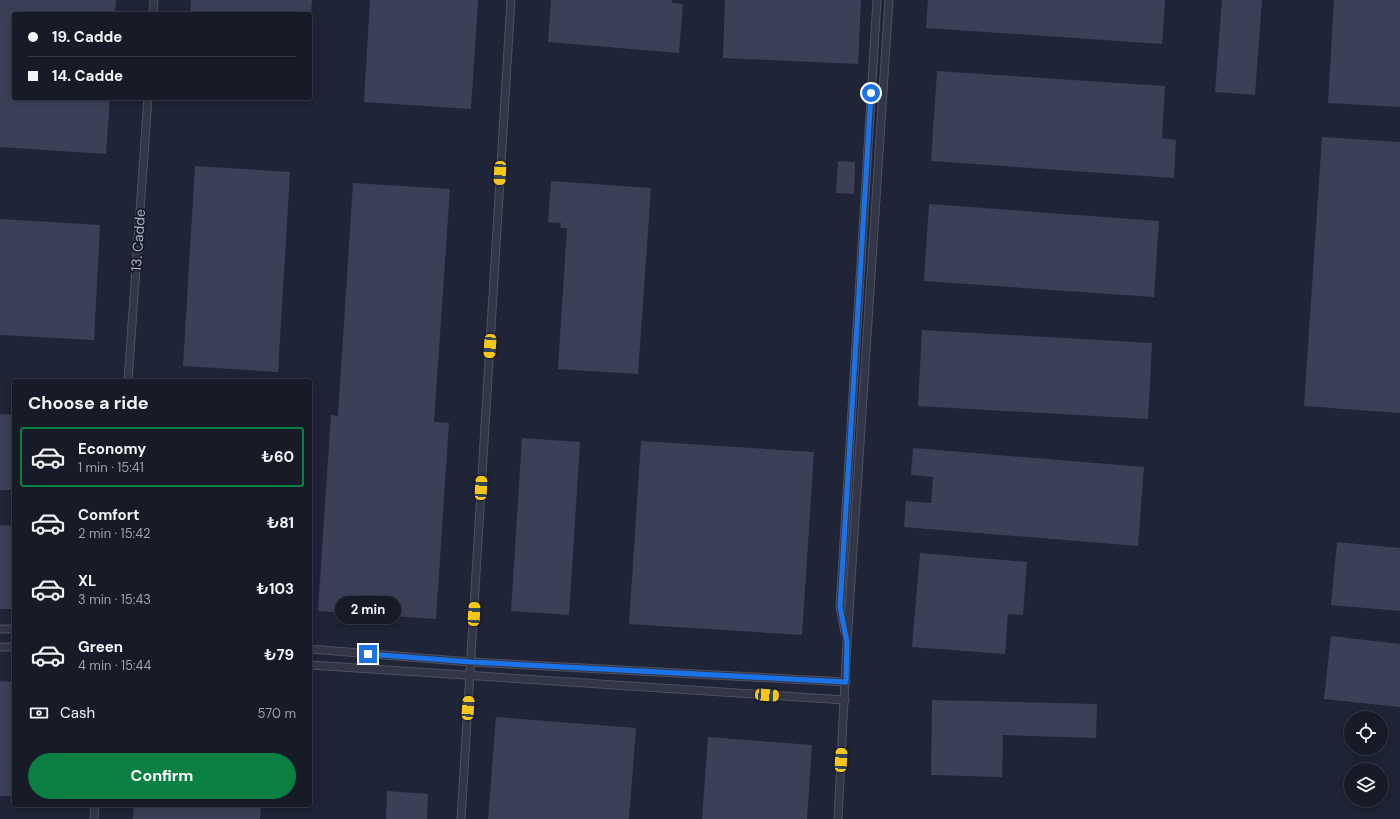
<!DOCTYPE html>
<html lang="en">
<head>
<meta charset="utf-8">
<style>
  :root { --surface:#171b28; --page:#242834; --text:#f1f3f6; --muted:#9ea1a8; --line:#363945; --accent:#0b8043 }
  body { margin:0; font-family:"DM Sans",sans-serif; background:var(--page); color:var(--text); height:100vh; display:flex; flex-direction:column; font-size:15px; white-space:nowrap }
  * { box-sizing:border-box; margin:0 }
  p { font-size:13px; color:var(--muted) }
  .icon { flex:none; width:22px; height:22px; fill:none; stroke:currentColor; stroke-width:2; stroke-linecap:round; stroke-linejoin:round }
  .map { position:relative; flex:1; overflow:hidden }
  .details { position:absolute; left:12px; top:379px; width:300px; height:428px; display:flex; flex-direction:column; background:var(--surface); border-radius:4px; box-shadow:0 2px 10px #0003,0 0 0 1px var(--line) }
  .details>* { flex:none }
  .guide { position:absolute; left:12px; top:12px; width:300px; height:88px; border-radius:4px; box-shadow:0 2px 10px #0003,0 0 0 1px var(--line); display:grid; align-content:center; height:88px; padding:0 16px; background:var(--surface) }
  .fabs { position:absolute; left:1344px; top:711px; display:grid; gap:8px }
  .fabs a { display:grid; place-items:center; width:44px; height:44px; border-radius:50%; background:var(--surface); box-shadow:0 2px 10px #0003,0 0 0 1px var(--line); font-size:20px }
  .end { position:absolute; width:18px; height:18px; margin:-9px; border:5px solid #1a73e8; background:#fff; box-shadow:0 0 0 2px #fff }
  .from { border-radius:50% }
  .bubble { position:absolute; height:28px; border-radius:14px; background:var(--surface); box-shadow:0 2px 10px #0003,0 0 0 1px var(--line); font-size:13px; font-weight:700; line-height:28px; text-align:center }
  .car { position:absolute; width:12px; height:24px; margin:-12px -6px; border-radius:5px; box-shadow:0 0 3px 1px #0007; background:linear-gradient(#f5c518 24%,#345 0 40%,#f5c518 0 76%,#345 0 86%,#f5c518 0) }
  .guide b { display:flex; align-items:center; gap:14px; height:38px; font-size:15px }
  .guide b+b { border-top:1px solid var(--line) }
  .guide i { width:10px; height:10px; background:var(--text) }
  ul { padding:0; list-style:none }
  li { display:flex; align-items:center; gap:12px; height:60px; margin:0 8px 6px; padding:0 8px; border:2px solid transparent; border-radius:4px }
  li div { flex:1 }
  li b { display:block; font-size:15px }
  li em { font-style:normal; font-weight:700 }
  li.selected { border-color:var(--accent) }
  li>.icon { width:36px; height:36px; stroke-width:1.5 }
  h2 { padding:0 16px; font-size:18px; line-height:48px }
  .pay { display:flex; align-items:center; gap:10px; height:44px; padding:0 16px; font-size:15px }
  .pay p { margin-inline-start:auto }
  .button { display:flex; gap:8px; margin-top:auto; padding:8px 16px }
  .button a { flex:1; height:46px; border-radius:24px; background:var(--accent); color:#fff; font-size:16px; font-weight:700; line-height:46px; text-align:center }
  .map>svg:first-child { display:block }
  .building { fill:#3b4057 }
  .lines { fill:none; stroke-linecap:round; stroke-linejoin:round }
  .lane-casing { stroke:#4d5162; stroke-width:9 }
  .lane { stroke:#333647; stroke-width:7 }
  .route { stroke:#1a73e8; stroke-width:5 }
  .labels { text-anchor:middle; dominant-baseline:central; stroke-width:4; stroke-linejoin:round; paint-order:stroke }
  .street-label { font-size:14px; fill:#adb0c4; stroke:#191c2b }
</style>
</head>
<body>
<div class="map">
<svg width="1400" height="819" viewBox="0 0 1400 819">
  <rect width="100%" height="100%" fill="#1f2436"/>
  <g class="building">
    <polygon points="0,0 116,0 115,14 14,14 14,98 110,98 106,154 0,147"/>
    <polygon points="191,0 312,0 311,14 190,14"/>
    <polygon points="370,0 478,0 471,109 364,102"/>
    <polygon points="551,0 672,0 672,3 683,4 679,53 548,42"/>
    <polygon points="725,0 861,0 858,64 723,58"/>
    <polygon points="928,0 1165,0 1162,44 926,28"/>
    <polygon points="1222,0 1262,0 1255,95 1215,92"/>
    <polygon points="1334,0 1400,0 1400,107 1328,103"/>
    <polygon points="937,71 1165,86 1162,138 1176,140 1174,178 931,161"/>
    <polygon points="1322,137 1400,142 1400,413 1304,406"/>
    <polygon points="838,161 855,162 854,194 836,193"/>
    <polygon points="195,166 290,172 278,372 183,366"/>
    <polygon points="551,181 651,188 638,374 558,369 567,228 560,228 561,223 548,222"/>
    <polygon points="353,183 450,189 434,422 449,423 436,619 318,611 331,415 338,416"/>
    <polygon points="929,204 1159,221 1154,297 924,281"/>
    <polygon points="0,219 100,225 94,340 0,335"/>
    <polygon points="922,330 1152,343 1148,419 918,406"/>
    <polygon points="0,414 14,415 14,490 0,490"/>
    <polygon points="522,438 580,442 569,615 511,611"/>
    <polygon points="641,441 814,452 802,635 629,624"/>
    <polygon points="913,448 1144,467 1138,546 904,527 906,501 931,503 933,477 911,475"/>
    <polygon points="0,525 14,526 14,609 0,609"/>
    <polygon points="1337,542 1400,548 1400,611 1331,605"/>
    <polygon points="920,553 1027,562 1023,615 1008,614 1005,654 912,647"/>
    <polygon points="1331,636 1400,644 1400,707 1324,699"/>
    <polygon points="0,681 14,682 14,796 0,796"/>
    <polygon points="932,700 1097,704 1096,738 1003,735 1002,777 931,775"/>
    <polygon points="496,717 636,728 629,819 488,819"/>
    <polygon points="708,737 812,745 807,819 702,819"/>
    <polygon points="387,791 428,794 427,819 386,819"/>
    <polygon points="134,805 261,805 260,819 133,819"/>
  </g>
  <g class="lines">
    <defs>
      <g id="lane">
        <polyline points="153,14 154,0"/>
        <polyline points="128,381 148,98"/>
        <polyline points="0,629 14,629"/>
        <polyline points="845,632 840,607 877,0"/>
        <polyline points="0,647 14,647"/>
        <polyline points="310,649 471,662 846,682"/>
        <polyline points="310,665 845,700"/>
        <polyline points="94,819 95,805"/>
        <polyline points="461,819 511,0"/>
        <polyline points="838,819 847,642 889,0"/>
      </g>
    </defs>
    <use href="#lane" class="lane-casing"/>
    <use href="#lane" class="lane"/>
  </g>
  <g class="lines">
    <polyline class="route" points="368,654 471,662 846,682 847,642 840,607 871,93"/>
  </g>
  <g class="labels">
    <g class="street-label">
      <text transform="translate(138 240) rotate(-86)">13. Cadde</text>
    </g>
  </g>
</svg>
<div class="fabs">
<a><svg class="icon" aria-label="locate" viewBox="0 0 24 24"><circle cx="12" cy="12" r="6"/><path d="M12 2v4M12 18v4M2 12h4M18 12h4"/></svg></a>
<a><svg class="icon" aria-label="layers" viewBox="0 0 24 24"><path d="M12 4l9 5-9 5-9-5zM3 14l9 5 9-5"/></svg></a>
</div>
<i class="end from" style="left:871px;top:93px"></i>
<i class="end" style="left:368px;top:654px"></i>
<div class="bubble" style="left:335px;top:596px;width:66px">2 min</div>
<i class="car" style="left:500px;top:173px;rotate:183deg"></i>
<i class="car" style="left:490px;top:346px;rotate:184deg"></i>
<i class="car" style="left:481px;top:488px;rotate:3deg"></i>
<i class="car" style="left:474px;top:614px;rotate:3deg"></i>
<i class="car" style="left:767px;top:695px;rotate:94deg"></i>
<i class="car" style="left:468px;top:708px;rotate:4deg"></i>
<i class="car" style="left:841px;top:760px;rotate:3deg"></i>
<div class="guide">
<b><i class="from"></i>19. Cadde</b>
<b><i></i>14. Cadde</b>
</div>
<section class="details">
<h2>Choose a ride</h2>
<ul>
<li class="selected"><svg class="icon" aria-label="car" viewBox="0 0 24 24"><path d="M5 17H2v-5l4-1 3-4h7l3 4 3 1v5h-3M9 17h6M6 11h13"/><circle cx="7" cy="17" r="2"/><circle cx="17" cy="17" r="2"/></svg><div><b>Economy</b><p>1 min · 15:41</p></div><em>₺60</em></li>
<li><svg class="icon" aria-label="car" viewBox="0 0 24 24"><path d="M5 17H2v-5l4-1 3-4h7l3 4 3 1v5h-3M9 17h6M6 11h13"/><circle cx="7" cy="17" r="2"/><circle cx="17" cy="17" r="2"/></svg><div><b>Comfort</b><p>2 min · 15:42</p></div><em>₺81</em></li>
<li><svg class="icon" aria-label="car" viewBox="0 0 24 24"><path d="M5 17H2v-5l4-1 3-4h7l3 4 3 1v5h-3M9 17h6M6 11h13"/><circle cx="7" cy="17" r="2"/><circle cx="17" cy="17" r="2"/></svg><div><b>XL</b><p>3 min · 15:43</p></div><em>₺103</em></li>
<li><svg class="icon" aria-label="car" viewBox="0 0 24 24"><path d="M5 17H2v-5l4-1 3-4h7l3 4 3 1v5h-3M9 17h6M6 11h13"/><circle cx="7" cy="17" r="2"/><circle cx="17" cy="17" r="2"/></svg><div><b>Green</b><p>4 min · 15:44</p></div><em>₺79</em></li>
</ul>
<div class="pay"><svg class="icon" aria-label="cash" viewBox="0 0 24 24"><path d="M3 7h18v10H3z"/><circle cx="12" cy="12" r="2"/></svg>Cash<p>570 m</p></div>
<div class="button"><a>Confirm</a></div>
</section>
</div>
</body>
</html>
